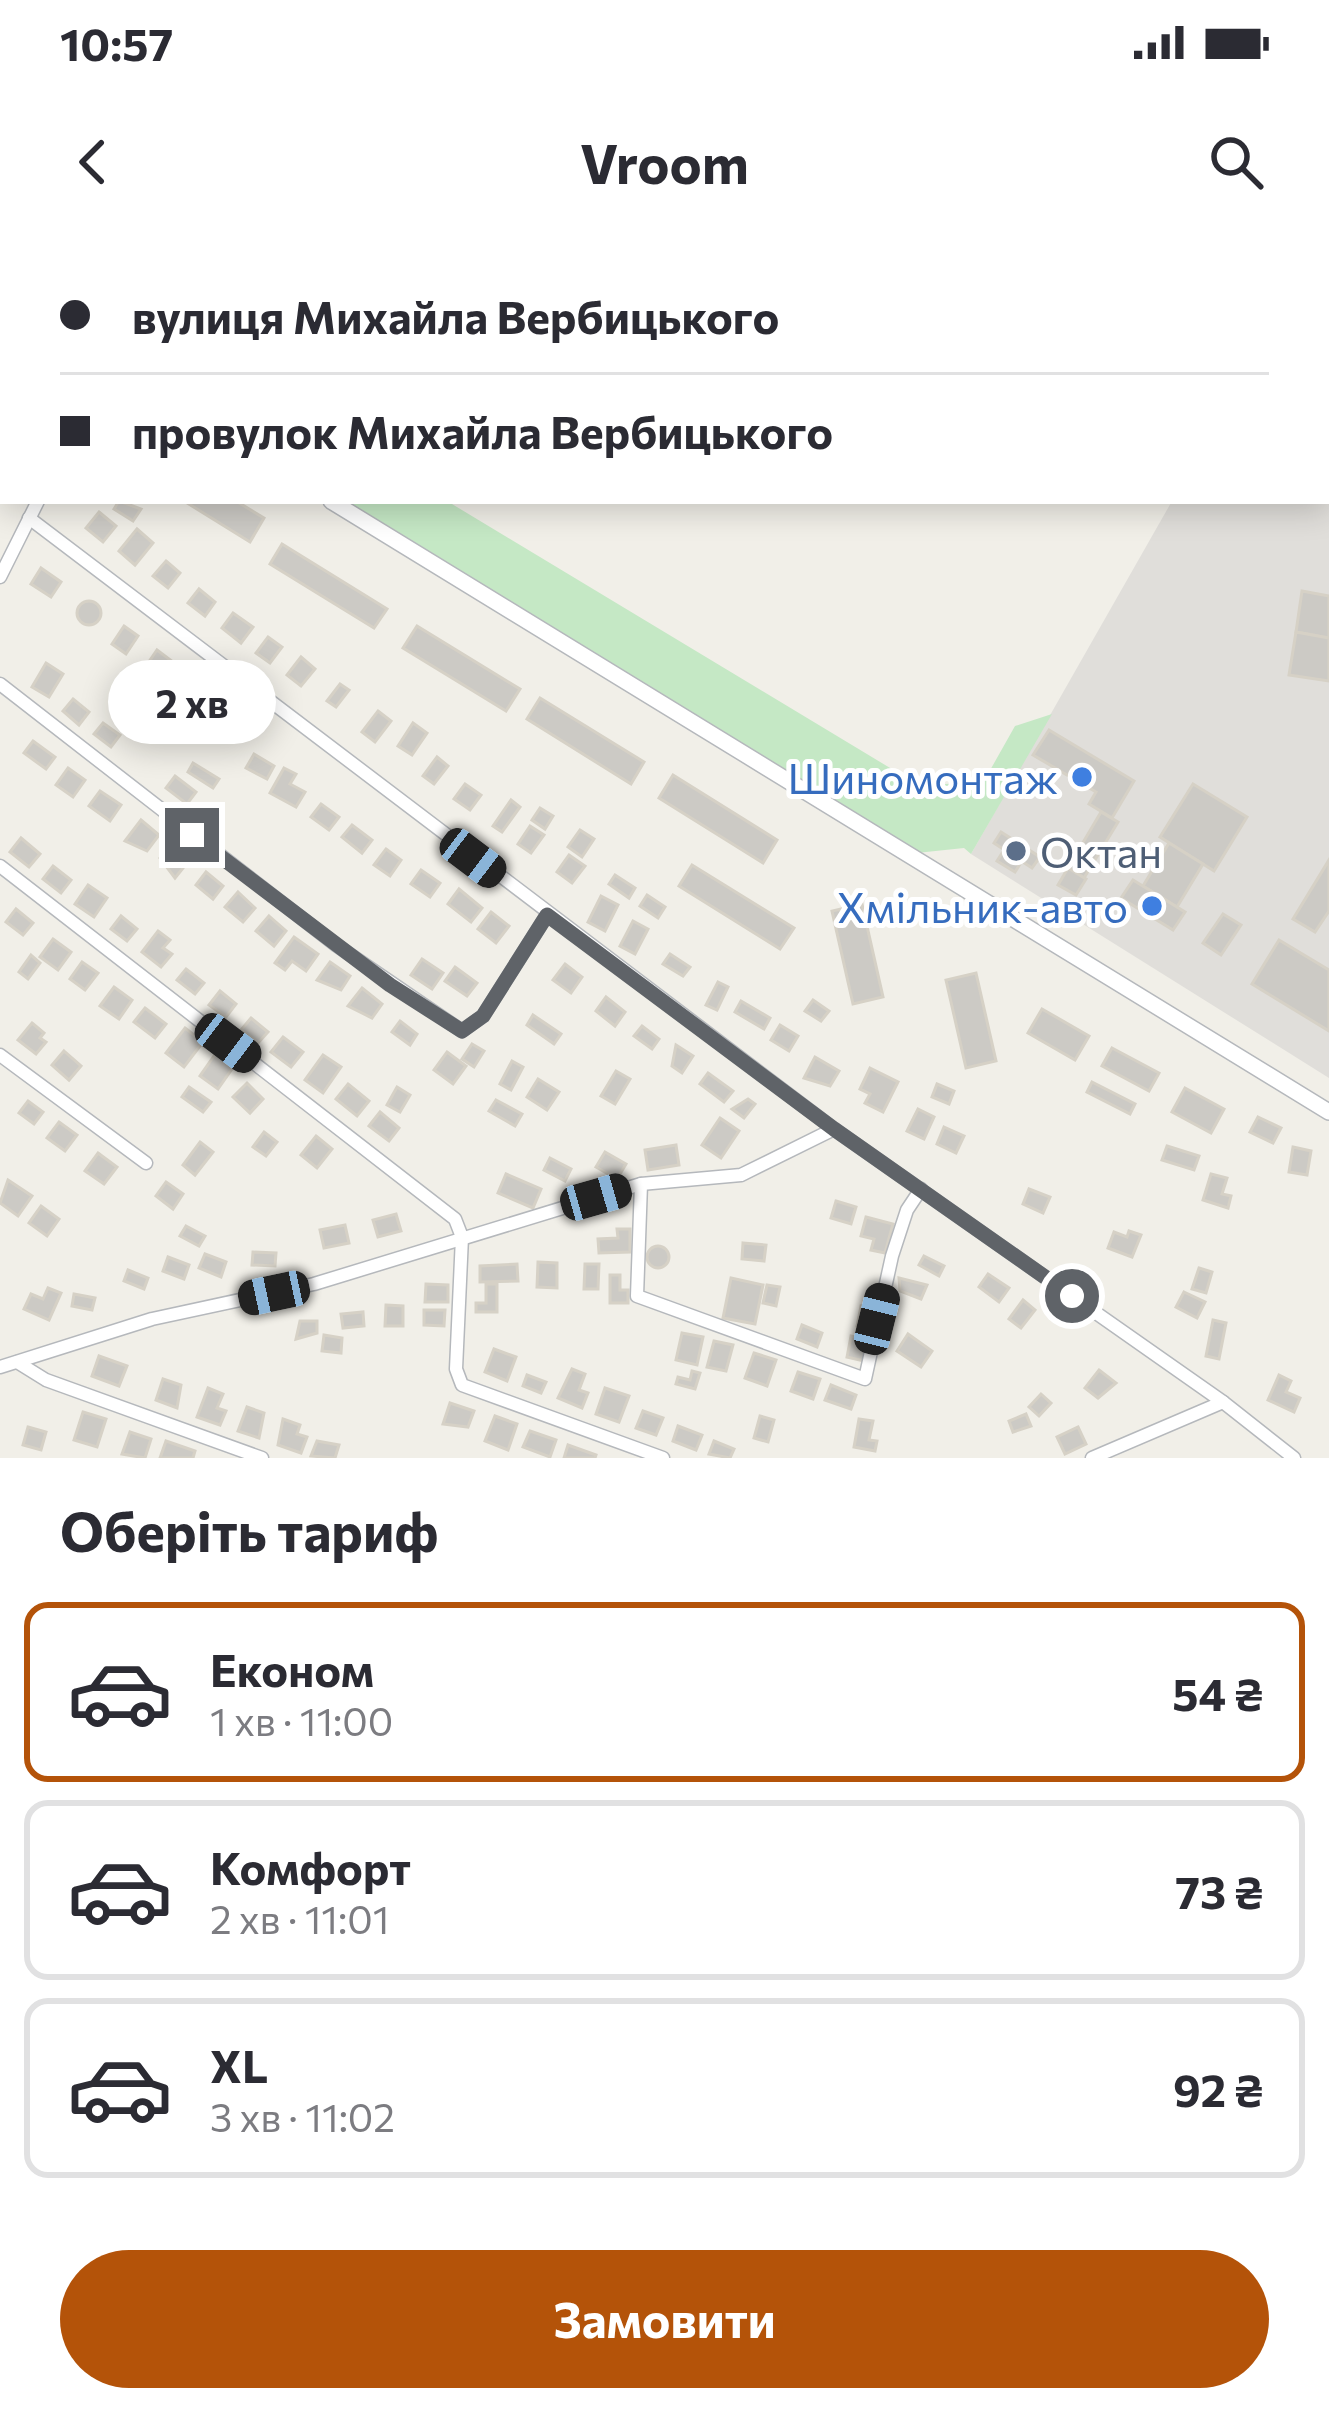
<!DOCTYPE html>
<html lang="uk">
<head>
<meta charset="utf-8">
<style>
  :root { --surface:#fff; --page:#f2f2f3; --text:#2b2b33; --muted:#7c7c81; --line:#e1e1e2; --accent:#b45309 }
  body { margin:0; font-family:Commissioner,sans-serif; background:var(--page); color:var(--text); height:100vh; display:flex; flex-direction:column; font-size:45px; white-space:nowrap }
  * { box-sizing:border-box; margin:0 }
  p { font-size:39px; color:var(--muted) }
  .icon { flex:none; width:66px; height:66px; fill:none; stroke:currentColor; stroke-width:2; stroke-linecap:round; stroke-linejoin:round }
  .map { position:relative; height:1218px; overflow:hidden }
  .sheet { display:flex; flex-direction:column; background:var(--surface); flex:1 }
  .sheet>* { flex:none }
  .hud { position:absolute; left:0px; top:0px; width:1329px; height:264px; box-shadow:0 6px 30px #0003; display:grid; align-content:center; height:264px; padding:0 60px; background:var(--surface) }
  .end { position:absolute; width:54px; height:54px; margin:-27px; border:15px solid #5f6368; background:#fff; box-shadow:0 0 0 6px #fff }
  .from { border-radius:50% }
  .bubble { position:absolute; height:84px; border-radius:42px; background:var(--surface); box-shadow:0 6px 30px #0003; font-size:39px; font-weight:700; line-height:84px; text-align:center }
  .car { position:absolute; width:36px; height:72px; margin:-36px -18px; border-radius:15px; box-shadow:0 0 9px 3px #0007; background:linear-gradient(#222 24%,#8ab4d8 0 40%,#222 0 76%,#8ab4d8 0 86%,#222 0) }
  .hud b { display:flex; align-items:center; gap:42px; height:114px; font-size:45px }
  .hud b+b { border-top:3px solid var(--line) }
  .hud i { width:30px; height:30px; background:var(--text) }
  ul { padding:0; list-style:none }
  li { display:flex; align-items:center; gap:36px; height:180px; margin:0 24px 18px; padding:0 36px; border:6px solid var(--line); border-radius:24px }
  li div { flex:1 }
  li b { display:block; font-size:45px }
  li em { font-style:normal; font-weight:700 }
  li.active { border-color:var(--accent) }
  li>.icon { width:108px; height:108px; stroke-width:1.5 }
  h2 { padding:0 60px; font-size:54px; line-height:144px }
  .action { display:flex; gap:24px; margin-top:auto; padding:24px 60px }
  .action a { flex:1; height:138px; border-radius:72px; background:var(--accent); color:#fff; font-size:48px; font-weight:700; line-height:138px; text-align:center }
  .status { display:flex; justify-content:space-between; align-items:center; height:84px; padding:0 60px; background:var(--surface); direction:ltr }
  .status svg { height:33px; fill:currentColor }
  header { display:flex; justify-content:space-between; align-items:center; height:156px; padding:0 60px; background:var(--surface); font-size:54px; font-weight:700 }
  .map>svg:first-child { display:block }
  .industrial { fill:#e0deda }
  .green { fill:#c5e8c5 }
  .building { fill:#cccac5; stroke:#d6d1c6; stroke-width:3 }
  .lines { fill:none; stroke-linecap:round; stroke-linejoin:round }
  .minor-casing { stroke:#b5b8bc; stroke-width:15 }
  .tertiary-casing { stroke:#b5b8bc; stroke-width:18 }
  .minor { stroke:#fff; stroke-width:12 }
  .tertiary { stroke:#fff; stroke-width:15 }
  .route { stroke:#5f6368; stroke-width:15 }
  .shop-dot { fill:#3f7fe0; stroke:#fff; stroke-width:4.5 }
  .service-dot { fill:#5c6f8a; stroke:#fff; stroke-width:4.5 }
  .labels { text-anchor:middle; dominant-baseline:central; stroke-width:10; stroke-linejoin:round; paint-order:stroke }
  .shop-label { font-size:42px; fill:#366cbe; stroke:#fff; text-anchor:end }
  .service-label { font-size:42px; fill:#4e5e75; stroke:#fff; text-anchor:start }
</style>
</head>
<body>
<div class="status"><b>10:57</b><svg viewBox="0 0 49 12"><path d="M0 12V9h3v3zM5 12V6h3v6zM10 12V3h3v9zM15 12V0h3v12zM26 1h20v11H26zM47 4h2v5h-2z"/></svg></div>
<header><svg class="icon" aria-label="back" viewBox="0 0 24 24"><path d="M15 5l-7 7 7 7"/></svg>Vroom<svg class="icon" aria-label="search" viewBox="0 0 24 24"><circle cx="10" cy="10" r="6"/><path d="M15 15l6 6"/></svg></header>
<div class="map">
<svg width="1329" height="1218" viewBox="0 0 1329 1218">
  <rect width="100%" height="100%" fill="#f1efe8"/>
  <polygon class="industrial" points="1311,0 1329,0 1329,838 971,614 1172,261 1326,261 1326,3"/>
  <polygon class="green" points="331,261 447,261 920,546 984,541 1015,486 1052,474 971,614 964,608 907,614"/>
  <g class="building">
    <polygon points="119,261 141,269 133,281 114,269"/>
    <polygon points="184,261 236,261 264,278 250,302"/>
    <polygon points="99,272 116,286 103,302 86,288"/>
    <polygon points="137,289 153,303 135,325 119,311"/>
    <polygon points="282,304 387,369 374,388 270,324"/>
    <polygon points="166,321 180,333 168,348 153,336"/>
    <polygon points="41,328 61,342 51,357 31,344"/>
    <polygon points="199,349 215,362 205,376 188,363"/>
    <polygon points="1302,351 1329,356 1329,398 1296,392"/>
    <circle cx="89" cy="373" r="12"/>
    <polygon points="233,373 253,387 241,403 222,388"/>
    <polygon points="124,386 138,396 126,414 112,404"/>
    <polygon points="417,386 520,449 506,471 403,408"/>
    <polygon points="1296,392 1329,398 1329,441 1289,435"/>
    <polygon points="268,397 282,407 270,423 256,413"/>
    <polygon points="157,410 173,422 162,437 146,426"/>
    <polygon points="301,417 315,429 301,446 287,435"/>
    <polygon points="46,423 63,434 49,457 32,447"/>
    <polygon points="195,443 211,451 198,474 182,465"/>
    <polygon points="340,444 349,450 336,467 327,461"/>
    <polygon points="540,458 644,522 631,544 527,479"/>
    <polygon points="73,459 89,472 79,485 63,471"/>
    <polygon points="378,471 391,481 375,502 362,492"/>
    <polygon points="219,473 236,485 224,501 207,489"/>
    <polygon points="103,483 120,495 111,507 94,494"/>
    <polygon points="413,483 427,493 412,515 398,506"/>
    <polygon points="1049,490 1134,541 1112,578 1089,564 1096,552 1033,515"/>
    <polygon points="33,501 55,517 46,529 24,513"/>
    <polygon points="254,514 274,526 267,539 246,528"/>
    <polygon points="437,517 448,526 434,544 423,536"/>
    <polygon points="193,523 219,539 213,548 188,532"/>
    <polygon points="68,528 85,540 73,557 56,545"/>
    <polygon points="284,528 296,534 290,544 305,552 296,567 270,553"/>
    <polygon points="673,535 777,600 763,623 659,558"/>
    <polygon points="175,536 196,552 187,564 166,548"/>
    <polygon points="465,544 481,555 470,570 454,559"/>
    <polygon points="1193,544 1247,577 1214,631 1160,597"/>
    <polygon points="100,551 121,565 110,581 89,566"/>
    <polygon points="511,560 520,567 502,592 493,586"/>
    <polygon points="321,564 339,577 329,590 311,577"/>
    <polygon points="540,568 553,576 545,589 532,580"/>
    <polygon points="1101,572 1118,582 1084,638 1068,628"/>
    <polygon points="141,580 159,595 147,611 125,601"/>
    <polygon points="352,585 372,600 362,613 342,597"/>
    <polygon points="530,586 544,595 531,613 518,604"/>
    <polygon points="580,590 594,599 582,617 568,607"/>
    <polygon points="1001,592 1040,617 1032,628 994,603"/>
    <polygon points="21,598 40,614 29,627 10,612"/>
    <polygon points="1169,603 1203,624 1177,667 1143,646"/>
    <polygon points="172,604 191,618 175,638 160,618"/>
    <polygon points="386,609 401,620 390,636 374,625"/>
    <polygon points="1004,610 1022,621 1015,632 997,621"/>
    <polygon points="569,615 585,626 572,643 557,632"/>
    <polygon points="1329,620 1329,671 1315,692 1293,679"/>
    <polygon points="692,625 794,688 780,709 679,646"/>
    <polygon points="53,626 71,640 61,653 43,639"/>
    <polygon points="1068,628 1086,639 1076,655 1058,645"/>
    <polygon points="421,630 440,643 430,657 411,644"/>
    <polygon points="206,632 223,646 213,659 196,645"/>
    <polygon points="615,635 635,648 629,658 609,644"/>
    <polygon points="1133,640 1185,672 1173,690 1121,658"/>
    <polygon points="88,645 107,658 94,677 75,664"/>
    <polygon points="459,649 482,668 471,682 448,664"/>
    <polygon points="238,652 255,668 243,682 225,667"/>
    <polygon points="647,655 665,667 658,678 640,666"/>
    <polygon points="601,656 618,665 605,691 588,682"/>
    <polygon points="862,664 883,757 853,764 832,671"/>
    <polygon points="16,669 33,683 23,695 6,682"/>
    <polygon points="491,672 509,686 496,703 478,689"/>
    <polygon points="1223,674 1241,685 1221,715 1203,703"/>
    <polygon points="121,676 137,689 127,701 111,689"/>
    <polygon points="269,676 286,691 274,706 256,691"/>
    <polygon points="633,681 648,689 635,714 620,706"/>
    <polygon points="158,691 170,700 163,708 172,714 161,727 142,712"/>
    <polygon points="294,697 318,714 306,731 292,721 285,730 275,723"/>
    <polygon points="53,699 71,712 58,730 40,717"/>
    <polygon points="1279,700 1329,730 1329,791 1252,744"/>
    <polygon points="670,714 690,727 683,736 663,724"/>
    <polygon points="31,715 40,723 28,739 19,732"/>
    <polygon points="422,719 443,733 432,749 411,735"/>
    <polygon points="82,722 98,733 85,750 70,739"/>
    <polygon points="330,722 350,736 341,750 317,740"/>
    <polygon points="565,724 582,737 571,753 553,740"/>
    <polygon points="455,727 477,743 467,756 445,741"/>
    <polygon points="186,729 204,743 195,754 177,740"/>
    <polygon points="976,733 996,821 966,828 946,740"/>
    <polygon points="718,742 728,747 717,770 706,765"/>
    <polygon points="114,747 132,760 119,779 100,766"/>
    <polygon points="362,748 382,764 372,778 348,766"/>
    <polygon points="220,751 236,764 226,777 209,765"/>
    <polygon points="606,757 625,772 615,786 596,771"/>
    <polygon points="813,760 829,771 821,781 805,771"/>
    <polygon points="741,761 770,778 764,789 735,772"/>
    <polygon points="145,768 166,784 155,798 134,782"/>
    <polygon points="1042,769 1089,796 1075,820 1028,793"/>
    <polygon points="533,775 561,794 554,804 527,785"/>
    <polygon points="251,778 268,792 258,803 241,790"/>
    <polygon points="400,781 417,794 410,805 392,792"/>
    <polygon points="32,783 44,793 40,798 46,802 36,814 18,800"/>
    <polygon points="780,785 798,796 789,811 771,800"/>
    <polygon points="642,786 659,799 652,809 634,796"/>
    <polygon points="185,788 203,802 184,827 166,813"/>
    <polygon points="283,797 303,812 291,827 271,812"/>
    <polygon points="472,804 484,811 474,827 462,819"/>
    <polygon points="676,805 693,816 682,833 672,826"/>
    <polygon points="1112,808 1159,833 1149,851 1102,826"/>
    <polygon points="64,811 81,826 69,840 52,825"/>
    <polygon points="447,812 466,826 453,844 434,830"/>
    <polygon points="216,813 234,826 218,849 200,836"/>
    <polygon points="323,815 341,827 323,853 305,840"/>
    <polygon points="815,817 839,831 830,846 804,838"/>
    <polygon points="512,821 523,827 511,850 500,844"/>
    <polygon points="870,828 898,842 883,872 865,863 870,854 860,849"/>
    <polygon points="616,831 630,839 615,864 601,856"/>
    <polygon points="708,833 733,851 724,862 700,844"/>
    <polygon points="538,839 559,852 547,870 527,857"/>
    <polygon points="1092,842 1135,864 1130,874 1087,852"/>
    <polygon points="247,843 263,859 250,873 233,857"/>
    <polygon points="348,844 369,861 357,876 336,859"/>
    <polygon points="937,844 954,851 949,864 932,857"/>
    <polygon points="189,847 211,862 203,872 182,857"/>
    <polygon points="397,847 410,855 400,872 387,865"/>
    <polygon points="1185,848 1224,869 1211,893 1172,872"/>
    <polygon points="748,859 755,864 744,878 732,869"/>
    <polygon points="496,860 522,874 515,886 489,871"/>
    <polygon points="28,861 43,872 34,884 19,873"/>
    <polygon points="918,869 934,877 924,899 907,891"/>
    <polygon points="380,872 399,888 389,901 369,886"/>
    <polygon points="1258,877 1281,888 1273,903 1250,892"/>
    <polygon points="720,878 739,891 721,918 702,905"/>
    <polygon points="59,882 77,895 65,911 47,898"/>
    <polygon points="944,887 964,896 956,913 937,904"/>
    <polygon points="264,892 277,902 266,916 253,907"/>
    <polygon points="316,896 332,909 317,928 301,915"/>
    <polygon points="200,902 213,912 195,935 183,925"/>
    <polygon points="676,905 679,925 648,930 645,910"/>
    <polygon points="1167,906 1199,916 1194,930 1162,920"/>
    <polygon points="1293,907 1311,911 1307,935 1289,932"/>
    <polygon points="605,912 626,924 617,939 596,927"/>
    <polygon points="98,913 117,927 104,944 85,931"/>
    <polygon points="550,918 571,929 565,941 544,930"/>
    <polygon points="506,934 541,949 533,968 498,953"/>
    <polygon points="1211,934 1227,938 1222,954 1231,956 1228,968 1203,960"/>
    <polygon points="8,940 32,956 18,976 0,963"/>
    <polygon points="166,942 183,954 173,969 156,956"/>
    <polygon points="1029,949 1050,957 1043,973 1023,964"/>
    <polygon points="836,961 856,967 851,984 831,978"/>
    <polygon points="41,966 59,979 47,996 29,983"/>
    <polygon points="396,974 401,991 378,997 373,980"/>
    <polygon points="866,977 893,984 885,1013 871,1010 874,999 861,996"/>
    <polygon points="345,985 349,1003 324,1008 320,990"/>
    <polygon points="186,986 205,996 199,1006 180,996"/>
    <polygon points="617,989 630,989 630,1012 599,1013 598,999 618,998"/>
    <polygon points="1129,991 1141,995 1132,1017 1108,1008 1114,992 1127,997"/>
    <polygon points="743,1003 766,1005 764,1021 742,1019"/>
    <circle cx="658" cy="1017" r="11"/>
    <polygon points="253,1012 276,1013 275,1026 252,1025"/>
    <polygon points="205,1014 226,1022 221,1037 199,1028"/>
    <polygon points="924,1016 944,1026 939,1036 919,1025"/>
    <polygon points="168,1017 189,1025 184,1039 163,1031"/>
    <polygon points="538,1022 557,1023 557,1048 537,1047"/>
    <polygon points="517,1024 518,1041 480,1042 480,1026"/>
    <polygon points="585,1024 599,1024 598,1049 584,1049"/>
    <polygon points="1199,1028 1212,1032 1206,1053 1192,1049"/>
    <polygon points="128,1030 148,1038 144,1049 124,1041"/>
    <polygon points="988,1034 1009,1048 999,1062 979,1047"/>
    <polygon points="610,1035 620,1035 620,1050 628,1050 628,1063 610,1063"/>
    <polygon points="731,1038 763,1045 755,1084 723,1078"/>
    <polygon points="899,1038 927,1045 921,1059 900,1051"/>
    <polygon points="426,1044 448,1045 448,1062 425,1062"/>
    <polygon points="486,1044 497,1044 497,1072 476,1072 476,1063 486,1063"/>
    <polygon points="767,1045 780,1047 776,1066 763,1063"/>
    <polygon points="48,1048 61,1053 49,1080 24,1069 31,1054 43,1059"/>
    <polygon points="1184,1052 1205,1062 1197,1078 1176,1067"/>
    <polygon points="74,1054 95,1058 92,1070 72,1066"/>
    <polygon points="1023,1060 1035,1070 1021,1088 1009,1079"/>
    <polygon points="386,1065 403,1066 403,1086 385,1086"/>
    <polygon points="861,1066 873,1069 868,1088 857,1086"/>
    <polygon points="424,1070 445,1070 444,1086 424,1085"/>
    <polygon points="363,1072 364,1086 343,1088 341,1074"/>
    <polygon points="1213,1080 1226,1083 1219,1119 1206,1116"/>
    <polygon points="300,1081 317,1081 317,1093 296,1099"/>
    <polygon points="802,1085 822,1093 817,1107 797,1099"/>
    <polygon points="682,1093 703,1097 697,1125 676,1120"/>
    <polygon points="908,1094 932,1111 921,1127 897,1111"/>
    <polygon points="324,1095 342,1098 341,1113 322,1111"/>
    <polygon points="851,1096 868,1100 864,1121 847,1117"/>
    <polygon points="714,1101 733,1105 726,1131 707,1127"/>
    <polygon points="494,1109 516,1117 507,1141 485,1132"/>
    <polygon points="754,1113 776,1120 767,1146 745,1138"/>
    <polygon points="99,1116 127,1126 119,1146 92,1136"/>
    <polygon points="572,1129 585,1134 579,1150 588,1153 582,1168 558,1158"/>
    <polygon points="1099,1130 1116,1143 1098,1158 1085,1148"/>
    <polygon points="692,1131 700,1133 695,1149 676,1144 678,1137 690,1140"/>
    <polygon points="798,1132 820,1139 813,1159 791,1151"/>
    <polygon points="527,1135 546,1142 541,1153 523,1146"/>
    <polygon points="1279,1135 1291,1141 1286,1152 1300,1158 1294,1172 1268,1160"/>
    <polygon points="163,1139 181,1145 177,1168 156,1160"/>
    <polygon points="831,1145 856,1155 851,1169 825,1160"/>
    <polygon points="208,1148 223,1154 217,1168 226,1171 220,1185 197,1177"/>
    <polygon points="605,1148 629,1156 619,1182 596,1174"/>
    <polygon points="1041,1154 1051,1163 1039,1176 1029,1167"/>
    <polygon points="450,1163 474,1171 468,1187 443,1184"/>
    <polygon points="247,1167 264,1173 259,1198 238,1191"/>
    <polygon points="643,1171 663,1178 656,1195 636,1188"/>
    <polygon points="83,1172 106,1179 97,1207 74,1200"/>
    <polygon points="1026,1174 1031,1186 1013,1192 1009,1181"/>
    <polygon points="495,1176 517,1184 508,1210 485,1201"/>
    <polygon points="760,1176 774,1180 768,1202 754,1198"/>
    <polygon points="283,1179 300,1185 297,1194 307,1197 301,1213 278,1205"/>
    <polygon points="859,1179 873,1181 869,1200 877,1201 875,1211 854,1207"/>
    <polygon points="678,1186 702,1195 696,1210 673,1201"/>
    <polygon points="28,1187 46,1192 41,1210 23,1205"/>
    <polygon points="1078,1187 1086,1204 1065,1214 1057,1197"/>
    <polygon points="530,1191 556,1200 550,1217 523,1207"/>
    <polygon points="130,1192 151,1199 145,1218 122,1214"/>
    <polygon points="166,1201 195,1211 193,1218 160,1218"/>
    <polygon points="317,1201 339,1205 335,1218 311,1216"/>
    <polygon points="714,1201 734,1209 730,1218 709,1214"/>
    <polygon points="568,1205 596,1215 595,1218 564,1218"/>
  </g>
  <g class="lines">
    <defs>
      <g id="minor">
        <polyline points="0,240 3,241"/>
        <polyline points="29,278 834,889 1223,1162 1294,1218"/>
        <polyline points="0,337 38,261"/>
        <polyline points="0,444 336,705 462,791 483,776 547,675"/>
        <polyline points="0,626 455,979 462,997 456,1129 462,1145 663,1218"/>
        <polyline points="0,815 146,923"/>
        <polyline points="641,944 637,1056 865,1139 892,1016 907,970 921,949"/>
        <polyline points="17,1122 46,1140 262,1218"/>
        <polyline points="0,1127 152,1079 314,1044 641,944 741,935 834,889"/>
        <polyline points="1092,1218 1223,1162"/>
      </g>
      <g id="tertiary">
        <polyline points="0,58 3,60"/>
        <polyline points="331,261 1329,872"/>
      </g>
    </defs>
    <use href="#minor" class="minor-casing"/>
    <use href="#tertiary" class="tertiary-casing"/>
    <use href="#minor" class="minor"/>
    <use href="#tertiary" class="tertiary"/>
  </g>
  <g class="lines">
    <polyline class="route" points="192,595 390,745 462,791 483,776 547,675 834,889 1072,1056"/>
  </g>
  <g class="shop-dot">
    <circle cx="1082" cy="537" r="12"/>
    <circle cx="1152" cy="666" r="12"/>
  </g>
  <circle class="service-dot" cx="1016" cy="611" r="12"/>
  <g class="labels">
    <g class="shop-label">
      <text x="1058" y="537">Шиномонтаж</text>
      <text x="1128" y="666">Хмільник-авто</text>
    </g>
    <g class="service-label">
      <text x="1040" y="611">Октан</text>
    </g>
  </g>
</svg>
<i class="end from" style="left:1072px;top:1056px"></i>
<i class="end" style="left:192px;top:595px"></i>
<div class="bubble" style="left:108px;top:420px;width:168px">2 хв</div>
<i class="car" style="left:473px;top:618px;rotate:127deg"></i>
<i class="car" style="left:228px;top:803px;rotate:127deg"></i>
<i class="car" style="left:596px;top:957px;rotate:74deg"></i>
<i class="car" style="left:274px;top:1053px;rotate:258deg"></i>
<i class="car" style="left:877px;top:1079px;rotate:14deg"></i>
<div class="hud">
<b><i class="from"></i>вулиця Михайла Вербицького</b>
<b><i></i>провулок Михайла Вербицького</b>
</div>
</div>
<section class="sheet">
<h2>Оберіть тариф</h2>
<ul>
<li class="active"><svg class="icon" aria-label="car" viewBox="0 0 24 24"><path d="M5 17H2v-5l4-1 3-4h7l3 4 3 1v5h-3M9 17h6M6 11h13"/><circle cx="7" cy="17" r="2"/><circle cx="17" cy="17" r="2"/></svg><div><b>Економ</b><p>1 хв · 11:00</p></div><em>54 ₴</em></li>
<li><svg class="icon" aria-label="car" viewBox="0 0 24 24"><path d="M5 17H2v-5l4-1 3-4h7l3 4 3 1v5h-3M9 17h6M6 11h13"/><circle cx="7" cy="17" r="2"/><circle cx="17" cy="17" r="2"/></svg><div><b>Комфорт</b><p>2 хв · 11:01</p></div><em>73 ₴</em></li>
<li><svg class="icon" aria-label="car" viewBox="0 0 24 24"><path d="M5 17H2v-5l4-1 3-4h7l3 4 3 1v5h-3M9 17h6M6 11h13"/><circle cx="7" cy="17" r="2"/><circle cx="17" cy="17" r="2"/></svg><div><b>XL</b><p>3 хв · 11:02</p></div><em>92 ₴</em></li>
</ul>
<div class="action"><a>Замовити</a></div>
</section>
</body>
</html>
